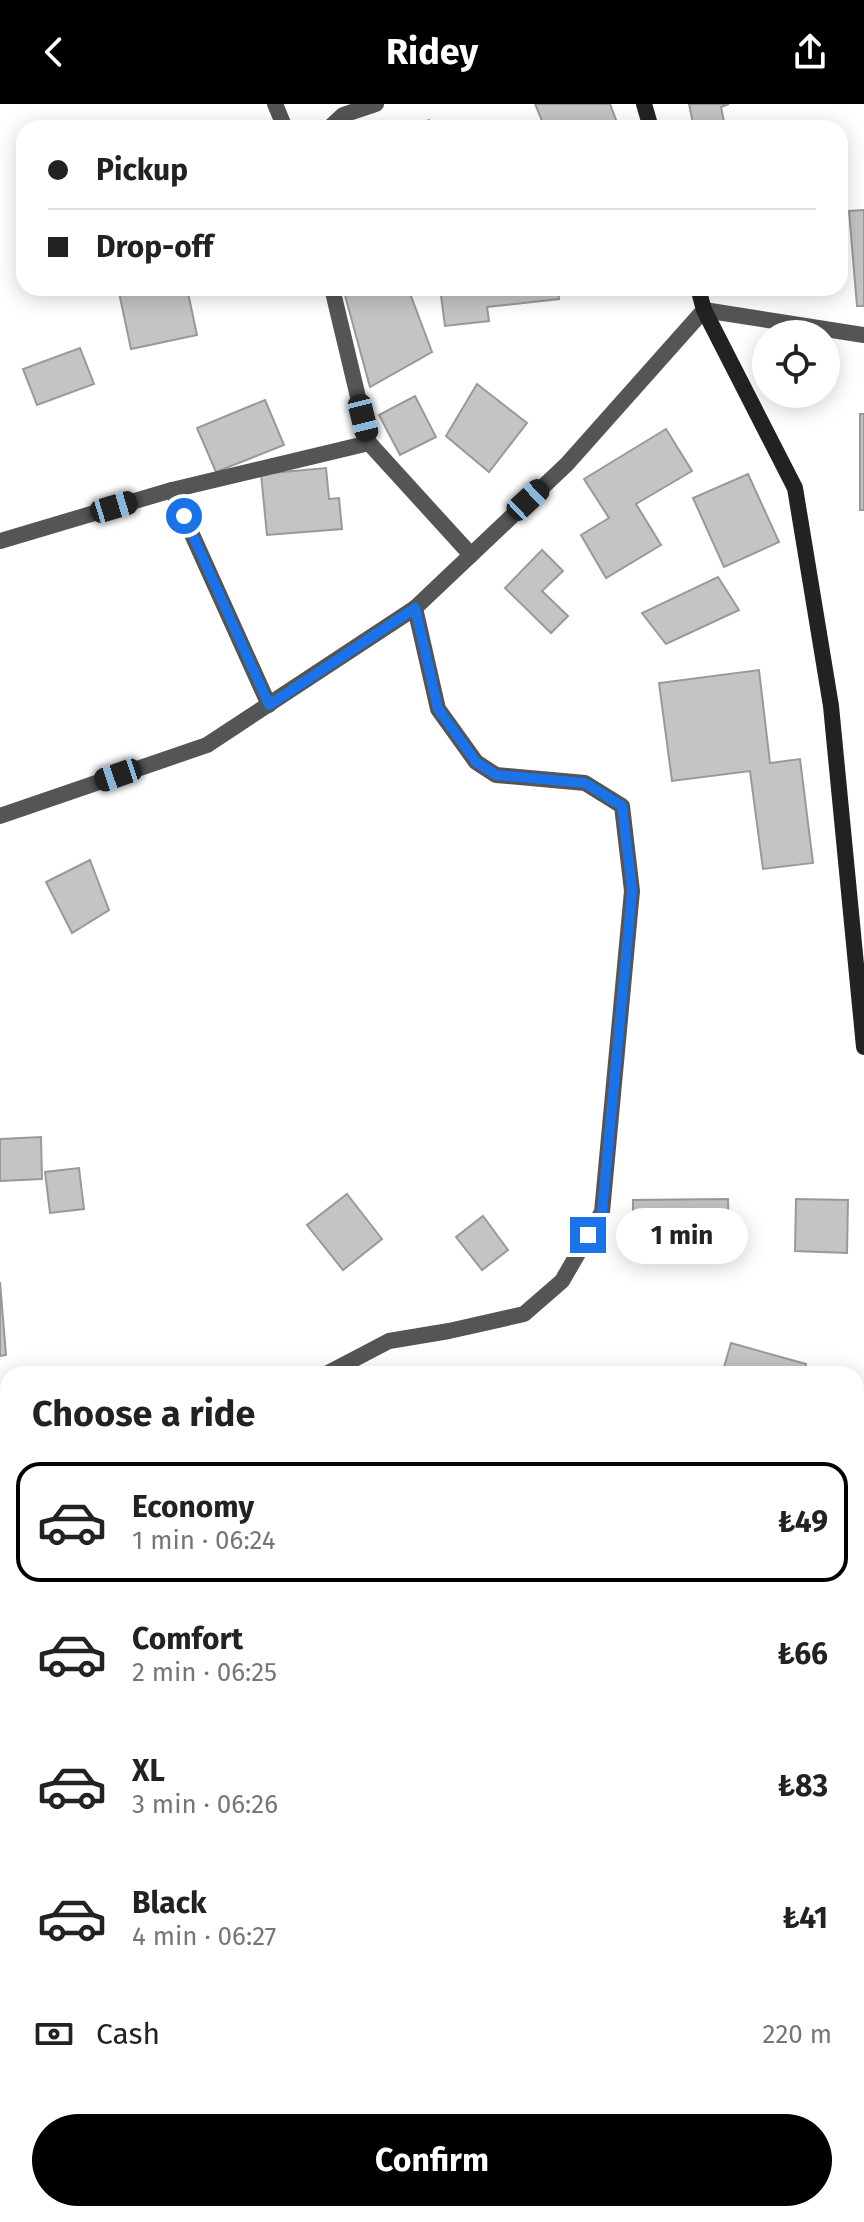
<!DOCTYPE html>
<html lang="en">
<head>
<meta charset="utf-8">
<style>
  :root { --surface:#fff; --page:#f2f2f2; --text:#222; --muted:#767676; --line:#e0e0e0; --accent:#000 }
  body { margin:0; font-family:"Fira Sans",sans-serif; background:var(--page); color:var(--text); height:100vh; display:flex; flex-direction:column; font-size:30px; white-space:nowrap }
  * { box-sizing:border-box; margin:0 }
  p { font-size:26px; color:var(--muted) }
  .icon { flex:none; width:44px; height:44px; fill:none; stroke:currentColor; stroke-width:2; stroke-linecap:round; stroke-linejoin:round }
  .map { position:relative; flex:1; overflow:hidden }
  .panel { position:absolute; left:0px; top:1262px; width:864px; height:856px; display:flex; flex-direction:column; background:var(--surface); border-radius:24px 24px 0 0; box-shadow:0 4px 20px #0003 }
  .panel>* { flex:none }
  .hud { position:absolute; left:16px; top:16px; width:832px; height:176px; border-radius:24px; box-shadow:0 4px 20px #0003; display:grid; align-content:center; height:176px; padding:0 32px; background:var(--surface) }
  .fabs { position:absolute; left:752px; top:216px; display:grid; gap:16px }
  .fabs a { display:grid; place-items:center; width:88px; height:88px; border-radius:50%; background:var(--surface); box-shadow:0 4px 20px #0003; font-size:40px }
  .end { position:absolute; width:36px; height:36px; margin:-18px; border:10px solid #1a73e8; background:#fff; box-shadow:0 0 0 4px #fff }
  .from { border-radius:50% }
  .bubble { position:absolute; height:56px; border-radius:28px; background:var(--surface); box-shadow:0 4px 20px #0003; font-size:26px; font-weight:700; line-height:56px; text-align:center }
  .car { position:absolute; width:24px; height:48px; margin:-24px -12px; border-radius:10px; box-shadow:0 0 6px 2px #0007; background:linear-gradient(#222 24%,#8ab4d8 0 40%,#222 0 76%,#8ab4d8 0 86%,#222 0) }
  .hud b { display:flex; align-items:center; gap:28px; height:76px; font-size:30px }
  .hud b+b { border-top:2px solid var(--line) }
  .hud i { width:20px; height:20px; background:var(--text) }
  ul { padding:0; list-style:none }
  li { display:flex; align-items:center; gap:24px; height:120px; margin:0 16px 12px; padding:0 16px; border:4px solid transparent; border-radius:24px }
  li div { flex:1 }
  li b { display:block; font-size:30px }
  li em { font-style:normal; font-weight:700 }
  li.active { border-color:var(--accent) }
  li>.icon { width:72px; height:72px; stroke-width:1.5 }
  h2 { padding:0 32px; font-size:36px; line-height:96px }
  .pay { display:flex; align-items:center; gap:20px; height:88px; padding:0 32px; font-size:30px }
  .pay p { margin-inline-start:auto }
  .cta { display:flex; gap:16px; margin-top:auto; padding:16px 32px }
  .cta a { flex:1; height:92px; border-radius:48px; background:var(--accent); color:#fff; font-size:32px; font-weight:700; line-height:92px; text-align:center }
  header { display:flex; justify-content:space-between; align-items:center; height:104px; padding:0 32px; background:var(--accent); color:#fff; font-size:36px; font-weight:700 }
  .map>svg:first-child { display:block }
  .building { fill:#c4c4c4; stroke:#999; stroke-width:2 }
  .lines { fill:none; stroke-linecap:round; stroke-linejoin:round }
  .street { stroke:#555; stroke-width:16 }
  .secondary { stroke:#222; stroke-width:16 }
  .route { stroke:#1a73e8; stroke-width:10 }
</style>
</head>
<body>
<header><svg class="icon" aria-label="back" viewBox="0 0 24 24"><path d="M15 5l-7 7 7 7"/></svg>Ridey<svg class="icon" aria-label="share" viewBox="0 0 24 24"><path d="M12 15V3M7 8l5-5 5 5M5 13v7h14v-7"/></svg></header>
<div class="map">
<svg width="864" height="2118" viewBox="0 0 864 2118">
  <rect width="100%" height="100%" fill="#fff"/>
  <g class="building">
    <polygon points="535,0 610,0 618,21 610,24 561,24 559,19 545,24"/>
    <polygon points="689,0 729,0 721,3 725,23 694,24"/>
    <polygon points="429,16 432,24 409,24"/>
    <polygon points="864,106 864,202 857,202 849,107"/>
    <polygon points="118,184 187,184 197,231 131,245"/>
    <polygon points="343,184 408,184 432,248 370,283"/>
    <polygon points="440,184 558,184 559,195 487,203 489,217 445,222"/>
    <polygon points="80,244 94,280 37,301 23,265"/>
    <polygon points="477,280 527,319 489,368 446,332"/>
    <polygon points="415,292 436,333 400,351 379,311"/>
    <polygon points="265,296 284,341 216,368 197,324"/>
    <rect x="860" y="310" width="4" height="96"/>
    <polygon points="666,325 692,367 636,400 661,441 606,474 581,431 609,414 584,375"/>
    <polygon points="326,364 329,395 339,394 342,425 267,431 261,370"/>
    <polygon points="748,370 779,438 724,463 693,394"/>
    <polygon points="542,446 563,467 542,487 568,512 551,529 505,484"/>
    <polygon points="718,473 739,506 666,540 642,509"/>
    <polygon points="759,566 770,659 800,655 813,759 763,765 750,667 672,677 659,579"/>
    <polygon points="90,756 109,806 72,829 46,778"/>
    <polygon points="41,1033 42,1075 0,1077 0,1035"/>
    <polygon points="79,1064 84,1105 50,1109 45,1068"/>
    <polygon points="347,1090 382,1135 343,1166 307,1121"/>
    <polygon points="728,1095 729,1142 624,1145 624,1122 633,1121 633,1096"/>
    <polygon points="796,1095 848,1096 847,1149 795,1147"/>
    <polygon points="483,1112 508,1146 482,1166 456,1133"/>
    <polygon points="0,1178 6,1251 0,1252"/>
    <polygon points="731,1239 806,1260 804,1270 722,1270"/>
    <polygon points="8,1926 8,1972 0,1974 0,1927"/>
    <polygon points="619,2110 699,2110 702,2118 607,2118 606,2115"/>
  </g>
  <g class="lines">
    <g class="street">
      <polyline points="275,0 285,24"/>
      <polyline points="329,24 343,11 376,0"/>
      <polyline points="332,184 369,339 471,451"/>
      <polyline points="172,386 369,339"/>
      <polyline points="0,437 172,386 269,601"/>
      <polyline points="0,712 207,641 415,504 567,360 704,206 864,231"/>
      <polyline points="326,1270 389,1237 449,1227 524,1210 562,1177 602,1108 632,787 622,702 585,679 496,671 476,658 438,605 415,504"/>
      <polyline points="0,1302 8,1304"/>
      <polyline points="0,1718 8,1732"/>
      <polyline points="856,1895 864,1894"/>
      <polyline points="213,2110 216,2118"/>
      <polyline points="782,2118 784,2110"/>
    </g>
    <g class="secondary">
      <polyline points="644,0 651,24"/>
      <polyline points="698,184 704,206 795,384 831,602 864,943"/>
    </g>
  </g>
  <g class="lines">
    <polyline class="route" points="184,412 269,601 415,504 438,605 476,658 496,671 585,679 622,702 632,787 602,1108 588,1131"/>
  </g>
</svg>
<div class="fabs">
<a><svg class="icon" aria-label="locate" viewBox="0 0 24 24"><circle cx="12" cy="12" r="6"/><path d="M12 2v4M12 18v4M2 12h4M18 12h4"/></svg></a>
</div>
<i class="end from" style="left:184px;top:412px"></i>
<i class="end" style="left:588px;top:1131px"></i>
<div class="bubble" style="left:616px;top:1104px;width:132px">1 min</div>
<i class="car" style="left:363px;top:314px;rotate:166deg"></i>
<i class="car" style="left:528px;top:396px;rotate:47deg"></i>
<i class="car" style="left:114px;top:403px;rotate:73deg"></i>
<i class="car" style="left:118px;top:671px;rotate:251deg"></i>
<div class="hud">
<b><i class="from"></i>Pickup</b>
<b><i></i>Drop-off</b>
</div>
<section class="panel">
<h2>Choose a ride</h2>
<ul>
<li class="active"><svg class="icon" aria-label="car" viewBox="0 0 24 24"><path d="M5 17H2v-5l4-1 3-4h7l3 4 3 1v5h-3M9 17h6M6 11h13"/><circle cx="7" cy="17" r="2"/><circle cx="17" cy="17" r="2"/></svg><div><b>Economy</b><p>1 min · 06:24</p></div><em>₺49</em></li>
<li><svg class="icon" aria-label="car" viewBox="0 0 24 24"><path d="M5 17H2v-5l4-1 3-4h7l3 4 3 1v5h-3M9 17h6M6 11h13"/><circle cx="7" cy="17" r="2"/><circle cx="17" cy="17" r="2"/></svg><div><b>Comfort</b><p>2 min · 06:25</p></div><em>₺66</em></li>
<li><svg class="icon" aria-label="car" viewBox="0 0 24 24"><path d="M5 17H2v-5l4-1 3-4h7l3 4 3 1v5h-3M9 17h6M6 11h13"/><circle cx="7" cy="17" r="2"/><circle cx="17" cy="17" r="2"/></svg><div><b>XL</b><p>3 min · 06:26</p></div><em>₺83</em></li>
<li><svg class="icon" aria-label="car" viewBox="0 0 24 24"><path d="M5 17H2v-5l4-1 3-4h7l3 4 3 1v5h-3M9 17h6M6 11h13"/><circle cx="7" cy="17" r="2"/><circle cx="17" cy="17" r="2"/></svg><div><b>Black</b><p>4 min · 06:27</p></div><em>₺41</em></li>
</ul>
<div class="pay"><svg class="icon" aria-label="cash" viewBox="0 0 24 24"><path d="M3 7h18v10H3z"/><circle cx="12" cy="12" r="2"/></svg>Cash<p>220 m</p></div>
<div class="cta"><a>Confirm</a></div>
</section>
</div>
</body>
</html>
